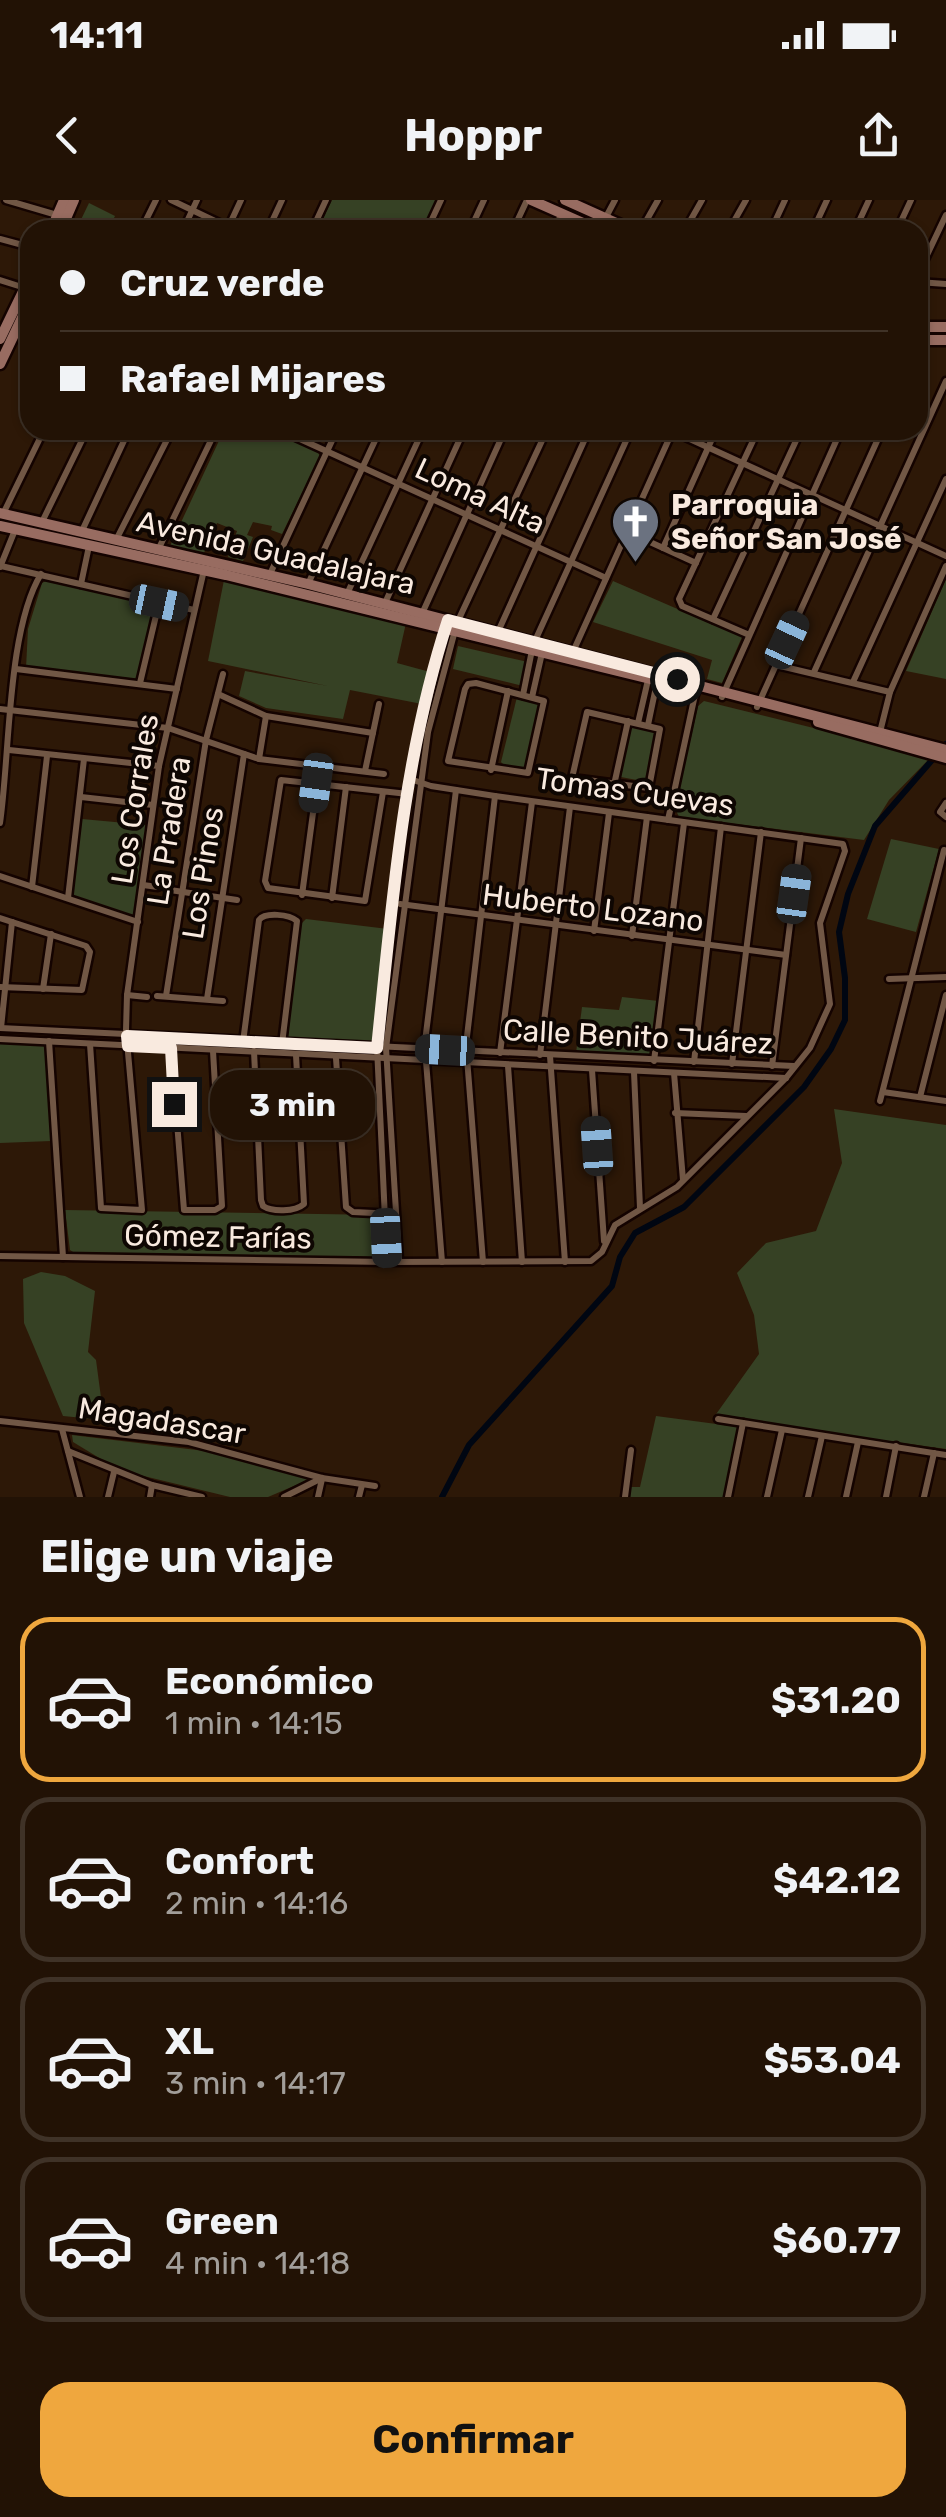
<!DOCTYPE html>
<html lang="es">
<head>
<meta charset="utf-8">
<style>
  :root { --surface:#221205; --page:#2e2013; --text:#f1f3f6; --muted:#a29e9a; --line:#3f3227; --accent:#efa73e }
  body { margin:0; font-family:Rubik,sans-serif; background:var(--page); color:var(--text); height:100vh; display:flex; flex-direction:column; font-size:38px; white-space:nowrap }
  * { box-sizing:border-box; margin:0 }
  p { font-size:32px; color:var(--muted) }
  .icon { flex:none; width:55px; height:55px; fill:none; stroke:currentColor; stroke-width:2; stroke-linecap:round; stroke-linejoin:round }
  .map { position:relative; height:1297px; overflow:hidden }
  .panel { display:flex; flex-direction:column; background:var(--surface); flex:1 }
  .panel>* { flex:none }
  .banner { position:absolute; left:20px; top:20px; width:908px; height:220px; border-radius:30px; box-shadow:0 2px 8px #0004,0 0 0 2px var(--line); display:grid; align-content:center; height:220px; padding:0 40px; background:var(--surface) }
  .end { position:absolute; width:45px; height:45px; margin:-22px; border:12px solid #f9eadf; background:#111; box-shadow:0 0 0 5px #111 }
  .from { border-radius:50% }
  .bubble { position:absolute; height:70px; border-radius:30px; background:var(--surface); box-shadow:0 2px 8px #0004,0 0 0 2px var(--line); font-size:32px; font-weight:700; line-height:70px; text-align:center }
  .car { position:absolute; width:30px; height:60px; margin:-30px -15px; border-radius:12px; box-shadow:0 0 8px 2px #0007; background:linear-gradient(#222 24%,#8ab4d8 0 40%,#222 0 76%,#8ab4d8 0 86%,#222 0) }
  .banner b { display:flex; align-items:center; gap:35px; height:95px; font-size:38px }
  .banner b+b { border-top:2px solid var(--line) }
  .banner i { width:25px; height:25px; background:var(--text) }
  ul { padding:0; list-style:none }
  li { display:flex; align-items:center; gap:30px; height:165px; margin:0 20px 15px; padding:0 20px; border:5px solid var(--line); border-radius:30px }
  li div { flex:1 }
  li b { display:block; font-size:38px }
  li em { font-style:normal; font-weight:700 }
  li.active { border-color:var(--accent) }
  li>.icon { width:90px; height:90px; stroke-width:1.5 }
  h2 { padding:0 40px; font-size:45px; line-height:120px }
  .cta { display:flex; gap:20px; margin-top:auto; padding:20px 40px }
  .cta a { flex:1; height:115px; border-radius:30px; background:var(--accent); color:#111; font-size:40px; font-weight:700; line-height:115px; text-align:center }
  .status { display:flex; justify-content:space-between; align-items:center; height:70px; padding:0 50px; background:var(--surface); direction:ltr }
  .status svg { height:28px; fill:currentColor }
  header { display:flex; justify-content:space-between; align-items:center; height:130px; padding:0 40px; background:var(--surface); font-size:45px; font-weight:700 }
  .map>svg:first-child { display:block }
  .green { fill:#364124 }
  .lines { fill:none; stroke-linecap:round; stroke-linejoin:round }
  .canal { stroke:#000612; stroke-width:6 }
  .street-casing { stroke:#140300; stroke-width:11 }
  .secondary-casing { stroke:#140300; stroke-width:15 }
  .street { stroke:#715745; stroke-width:6 }
  .secondary { stroke:#986c61; stroke-width:10 }
  .route { stroke:#f9eadf; stroke-width:12 }
  .labels { text-anchor:middle; dominant-baseline:central; stroke-width:8; stroke-linejoin:round; paint-order:stroke }
  .street-label { font-size:30px; fill:#f9eadf; stroke:#0e0602 }
  .poi-label { font-size:30px; font-weight:bold; fill:#f9eadf; stroke:#0e0602; text-anchor:start }
</style>
</head>
<body>
<div class="status"><b>14:11</b><svg viewBox="0 0 49 12"><path d="M0 12V9h3v3zM5 12V6h3v6zM10 12V3h3v9zM15 12V0h3v12zM26 1h20v11H26zM47 4h2v5h-2z"/></svg></div>
<header><svg class="icon" aria-label="back" viewBox="0 0 24 24"><path d="M15 5l-7 7 7 7"/></svg>Hoppr<svg class="icon" aria-label="share" viewBox="0 0 24 24"><path d="M12 15V3M7 8l5-5 5 5M5 13v7h14v-7"/></svg></header>
<div class="map">
<svg width="946" height="1297" viewBox="0 0 946 1297">
  <rect width="100%" height="100%" fill="#2d1807"/>
  <g class="green">
    <polygon points="332,0 436,0 422,30 317,30"/>
    <polygon points="89,3 115,16 108,30 76,30"/>
    <polygon points="224,230 267,230 318,252 320,257 282,334 271,330 272,326 253,322 247,335 253,337 243,361 228,357 237,331 217,323 204,353 170,346"/>
    <polygon points="946,379 946,479 906,471"/>
    <polygon points="48,380 154,406 139,479 26,468 28,429 42,383"/>
    <polygon points="224,380 406,423 397,463 430,472 422,504 350,490 343,519 266,508 239,496 245,471 328,486 208,461"/>
    <polygon points="613,381 742,437 722,483 707,479 712,460 593,422"/>
    <polygon points="458,446 528,462 523,486 453,469"/>
    <path d="M517 497 541 501 529 568C522 570 505 568 501 562Z"/>
    <polygon points="704,501 931,557 889,600 864,640 679,617 675,608 698,506"/>
    <polygon points="631,527 658,532 647,582 621,577"/>
    <polygon points="82,619 147,625 134,714 131,716 75,697 73,693"/>
    <polygon points="891,639 939,649 916,732 867,719"/>
    <polygon points="306,719 388,729 372,844 288,837 300,725"/>
    <polygon points="622,797 659,801 651,857 576,853 582,807 619,810"/>
    <polygon points="0,843 43,844 47,851 51,941 0,943"/>
    <polygon points="834,909 946,925 946,1249 714,1217 759,1154 754,1115 737,1073 766,1043 816,1031 842,963"/>
    <polygon points="65,1010 383,1015 384,1057 76,1054 70,1050"/>
    <polygon points="41,1072 65,1076 95,1091 88,1152 96,1160 104,1220 63,1216 24,1123 23,1079"/>
    <polygon points="656,1216 739,1227 725,1297 627,1297 629,1287 640,1287"/>
    <polygon points="72,1235 205,1251 315,1277 268,1297 230,1297 119,1270 73,1242"/>
  </g>
  <g class="lines">
    <polyline class="canal" points="442,1297 469,1245 612,1086 620,1057 635,1033 684,1007 804,887 831,849 845,820 845,778 839,732 848,694 875,626 946,544"/>
    <defs>
      <g id="street">
        <polyline points="6,0 57,15"/>
        <polyline points="171,0 234,30"/>
        <polyline points="606,17 615,0"/>
        <polyline points="141,30 156,0"/>
        <polyline points="183,30 197,0"/>
        <polyline points="227,30 241,0"/>
        <polyline points="268,30 282,0"/>
        <polyline points="312,30 326,0"/>
        <polyline points="427,30 441,0"/>
        <polyline points="470,30 484,0"/>
        <polyline points="513,30 527,0"/>
        <polyline points="554,30 561,15"/>
        <polyline points="641,30 658,0"/>
        <polyline points="685,30 702,0"/>
        <polyline points="729,30 746,0"/>
        <polyline points="771,30 785,0"/>
        <polyline points="813,30 827,0"/>
        <polyline points="855,30 869,0"/>
        <polyline points="897,30 911,0"/>
        <polyline points="0,39 30,47"/>
        <polyline points="918,74 946,15"/>
        <polyline points="0,80 25,88"/>
        <polyline points="918,82 946,84"/>
        <polyline points="280,230 606,378"/>
        <polyline points="670,230 946,356"/>
        <polyline points="3,314 44,230"/>
        <polyline points="42,322 87,230"/>
        <polyline points="628,332 696,363"/>
        <polyline points="81,333 129,230"/>
        <polyline points="116,340 172,230"/>
        <polyline points="663,348 716,230"/>
        <polyline points="158,350 216,230"/>
        <polyline points="1,366 194,410"/>
        <polyline points="0,367 15,330"/>
        <polyline points="270,374 337,230"/>
        <polyline points="81,384 89,346"/>
        <polyline points="308,384 380,230"/>
        <polyline points="347,394 423,230"/>
        <polyline points="385,403 464,230"/>
        <polyline points="421,416 505,230"/>
        <polyline points="713,419 801,230"/>
        <polyline points="497,434 589,230"/>
        <polyline points="747,434 682,406 679,399 758,230"/>
        <polyline points="534,443 631,230"/>
        <polyline points="572,454 673,230"/>
        <polyline points="776,465 890,492"/>
        <polyline points="16,469 177,489"/>
        <polyline points="814,472 946,181"/>
        <polyline points="853,482 946,279"/>
        <polyline points="140,483 159,403"/>
        <polygon points="476,483 544,501 528,573 448,561 465,489 468,484"/>
        <polyline points="218,494 266,516 373,533"/>
        <polyline points="523,495 532,450"/>
        <polyline points="532,497 542,453"/>
        <polyline points="722,497 841,230"/>
        <polyline points="757,507 882,230"/>
        <polyline points="0,509 168,528 259,559 384,574"/>
        <polygon points="587,512 660,529 649,588 572,578"/>
        <polyline points="638,523 648,480"/>
        <polyline points="648,525 657,482"/>
        <polyline points="879,536 890,492 946,366"/>
        <polyline points="9,550 159,566"/>
        <polyline points="259,559 266,516"/>
        <polyline points="491,570 508,491"/>
        <polyline points="365,571 379,504"/>
        <polyline points="614,585 628,521"/>
        <polyline points="383,592 365,701 268,688 265,681 281,580 408,594"/>
        <polyline points="81,597 153,605"/>
        <polyline points="946,603 940,612 946,617"/>
        <polyline points="668,620 696,490"/>
        <path d="M0 623C10 555 7 430 41 374"/>
        <polyline points="0,676 138,722"/>
        <polyline points="143,685 158,687"/>
        <polyline points="32,687 47,556"/>
        <polyline points="170,690 237,700"/>
        <polyline points="302,695 317,583"/>
        <polyline points="68,698 84,559"/>
        <polyline points="332,698 346,587"/>
        <polyline points="400,704 786,755"/>
        <polyline points="0,718 86,746 90,752 82,790 0,787"/>
        <polyline points="594,731 609,613"/>
        <polyline points="632,736 647,617"/>
        <polyline points="889,779 946,777"/>
        <polyline points="43,789 51,734"/>
        <polyline points="127,795 147,797"/>
        <polyline points="157,796 223,801"/>
        <polyline points="166,796 206,540 223,474"/>
        <polyline points="207,799 244,554"/>
        <polyline points="0,828 794,866"/>
        <polyline points="1,828 12,722"/>
        <polyline points="0,839 786,878"/>
        <polyline points="49,841 63,1057"/>
        <path d="M243 842 259 720C265 712 289 714 297 721L282 844"/>
        <polyline points="90,844 101,1008 142,1010 126,830 127,795 159,566 204,370"/>
        <polyline points="171,847 184,1010 215,1010 222,1006 213,851"/>
        <polyline points="424,850 456,590"/>
        <path d="M254 851 261 1000 263 1006C272 1012 295 1012 304 1004L296 855"/>
        <polyline points="500,853 532,602"/>
        <polyline points="540,855 570,607"/>
        <polyline points="550,856 565,1062"/>
        <polyline points="336,858 346,1007 353,1012 395,1014"/>
        <polyline points="426,861 442,1062"/>
        <polyline points="654,861 684,623"/>
        <polyline points="694,862 721,627"/>
        <polyline points="732,864 761,632"/>
        <polyline points="508,866 522,1062"/>
        <polyline points="772,866 801,638"/>
        <polyline points="592,870 604,1041"/>
        <polyline points="634,872 640,1008"/>
        <polyline points="674,873 683,980"/>
        <polyline points="883,892 946,901"/>
        <polyline points="920,897 946,795"/>
        <polyline points="880,901 944,650"/>
        <polyline points="675,913 746,916"/>
        <polyline points="0,1056 387,1062 591,1061 602,1052 615,1025 677,987 786,878 810,848 830,804 820,723 845,651 843,644 495,596 431,586 410,579"/>
        <polyline points="399,1061 386,848 428,532 457,423 547,230"/>
        <polyline points="387,1062 377,847 410,579 446,426"/>
        <polyline points="483,1062 466,845 495,596"/>
        <polyline points="718,1219 946,1255"/>
        <polyline points="0,1221 189,1242 322,1278 375,1286"/>
        <polyline points="62,1229 80,1297"/>
        <polyline points="68,1251 152,1285 202,1297"/>
        <polyline points="108,1297 114,1272"/>
        <polyline points="150,1297 152,1285"/>
        <polyline points="284,1297 322,1278"/>
        <polyline points="318,1297 322,1279"/>
        <polyline points="359,1297 362,1285"/>
        <polyline points="625,1297 631,1250"/>
        <polyline points="728,1297 743,1223"/>
        <polyline points="767,1297 782,1230"/>
        <polyline points="808,1297 822,1236"/>
        <polyline points="846,1297 858,1242"/>
        <polyline points="886,1297 896,1246"/>
        <polyline points="924,1297 934,1253"/>
      </g>
      <g id="secondary">
        <polyline points="531,0 599,30"/>
        <polyline points="565,0 632,30"/>
        <polyline points="51,30 64,0"/>
        <polyline points="61,30 74,0"/>
        <polyline points="918,127 946,127"/>
        <polyline points="0,139 30,77"/>
        <polyline points="918,140 946,140"/>
        <polyline points="0,164 30,101"/>
        <polyline points="0,313 308,384 946,550"/>
        <polyline points="0,326 226,375 695,490"/>
        <polyline points="818,522 946,558"/>
      </g>
    </defs>
    <use href="#street" class="street-casing"/>
    <use href="#secondary" class="secondary-casing"/>
    <use href="#street" class="street"/>
    <use href="#secondary" class="secondary"/>
  </g>
  <g class="lines">
    <path class="route" d="M174 904 171 848 128 846 127 836 377 848C392 705 403 557 448 420L677 479"/>
  </g>
  <defs>
    <symbol id="church-pin" viewBox="-11 -11 22 30"><path d="M0 17L-7.5 6A9.5 9.5 0 1 1 7.5 6Z" fill="#6b7280" stroke="#0e0602"/><path d="M-1.2-6h2.4v3.5h3.3v2.4h-3.3V6h-2.4V-.1h-3.3v-2.4h3.3Z" fill="#fff"/></symbol>
  </defs>
  <g fill-rule="evenodd">
    <use href="#church-pin" x="608" y="294" width="55" height="75"/>
  </g>
  <g class="labels">
    <g class="street-label">
      <text transform="translate(480 296) rotate(25)">Loma Alta</text>
      <text transform="translate(276 353) rotate(13)">Avenida Guadalajara</text>
      <text transform="translate(635 592) rotate(8)">Tomas Cuevas</text>
      <text transform="translate(135 599) rotate(-81)">Los Corrales</text>
      <text transform="translate(169 631) rotate(-81)">La Pradera</text>
      <text transform="translate(203 673) rotate(-81)">Los Pinos</text>
      <text transform="translate(593 708) rotate(7)">Huberto Lozano</text>
      <text transform="translate(638 837) rotate(3)">Calle Benito Juárez</text>
      <text transform="translate(218 1037) rotate(1)">Gómez Farías</text>
      <text transform="translate(162 1221) rotate(9)">Magadascar</text>
    </g>
    <g class="poi-label">
      <text x="671" y="305">Parroquia<tspan x="671" dy="34">Señor San José</tspan></text>
    </g>
  </g>
</svg>
<i class="end from" style="left:677px;top:479px"></i>
<i class="end" style="left:174px;top:904px"></i>
<div class="bubble" style="left:210px;top:870px;width:165px">3 min</div>
<i class="car" style="left:159px;top:403px;rotate:102deg"></i>
<i class="car" style="left:787px;top:440px;rotate:25deg"></i>
<i class="car" style="left:316px;top:583px;rotate:188deg"></i>
<i class="car" style="left:794px;top:694px;rotate:8deg"></i>
<i class="car" style="left:445px;top:850px;rotate:273deg"></i>
<i class="car" style="left:597px;top:946px;rotate:356deg"></i>
<i class="car" style="left:386px;top:1038px;rotate:177deg"></i>
<div class="banner">
<b><i class="from"></i>Cruz verde</b>
<b><i></i>Rafael Mijares</b>
</div>
</div>
<section class="panel">
<h2>Elige un viaje</h2>
<ul>
<li class="active"><svg class="icon" aria-label="car" viewBox="0 0 24 24"><path d="M5 17H2v-5l4-1 3-4h7l3 4 3 1v5h-3M9 17h6M6 11h13"/><circle cx="7" cy="17" r="2"/><circle cx="17" cy="17" r="2"/></svg><div><b>Económico</b><p>1 min · 14:15</p></div><em>$31.20</em></li>
<li><svg class="icon" aria-label="car" viewBox="0 0 24 24"><path d="M5 17H2v-5l4-1 3-4h7l3 4 3 1v5h-3M9 17h6M6 11h13"/><circle cx="7" cy="17" r="2"/><circle cx="17" cy="17" r="2"/></svg><div><b>Confort</b><p>2 min · 14:16</p></div><em>$42.12</em></li>
<li><svg class="icon" aria-label="car" viewBox="0 0 24 24"><path d="M5 17H2v-5l4-1 3-4h7l3 4 3 1v5h-3M9 17h6M6 11h13"/><circle cx="7" cy="17" r="2"/><circle cx="17" cy="17" r="2"/></svg><div><b>XL</b><p>3 min · 14:17</p></div><em>$53.04</em></li>
<li><svg class="icon" aria-label="car" viewBox="0 0 24 24"><path d="M5 17H2v-5l4-1 3-4h7l3 4 3 1v5h-3M9 17h6M6 11h13"/><circle cx="7" cy="17" r="2"/><circle cx="17" cy="17" r="2"/></svg><div><b>Green</b><p>4 min · 14:18</p></div><em>$60.77</em></li>
</ul>
<div class="cta"><a>Confirmar</a></div>
</section>
</body>
</html>
